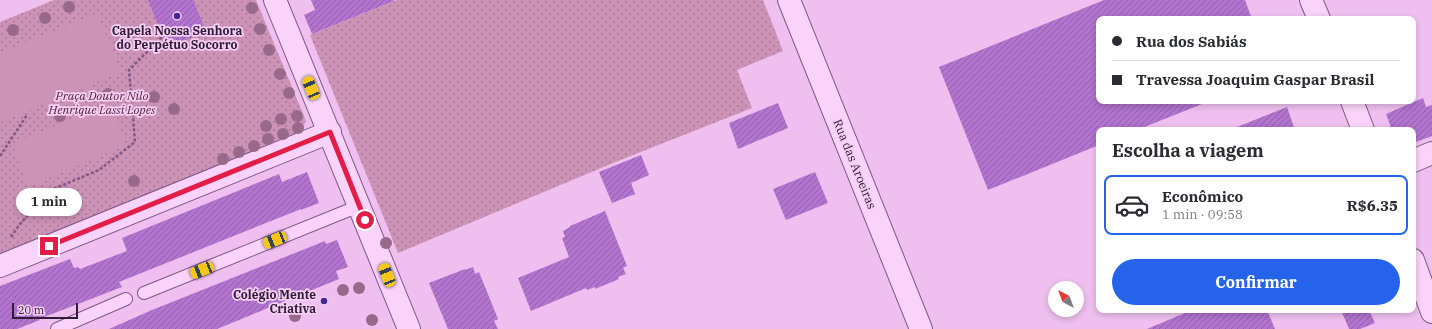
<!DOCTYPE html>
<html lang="pt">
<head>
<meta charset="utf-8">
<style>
  :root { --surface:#fff; --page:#f2f2f3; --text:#2b2b33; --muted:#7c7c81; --line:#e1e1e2; --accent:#2563eb }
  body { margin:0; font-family:"IBM Plex Serif",serif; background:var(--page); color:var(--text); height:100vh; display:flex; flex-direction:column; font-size:15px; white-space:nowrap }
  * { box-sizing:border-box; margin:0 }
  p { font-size:13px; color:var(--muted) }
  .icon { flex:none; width:22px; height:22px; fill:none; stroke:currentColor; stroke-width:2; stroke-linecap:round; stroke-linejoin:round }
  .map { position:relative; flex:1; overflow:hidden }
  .panel { position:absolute; left:1096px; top:127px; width:320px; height:186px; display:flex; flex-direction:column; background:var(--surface); border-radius:8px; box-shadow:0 2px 6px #0003 }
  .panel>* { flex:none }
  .top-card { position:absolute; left:1096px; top:16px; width:320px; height:88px; border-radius:8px; box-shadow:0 2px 6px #0003; display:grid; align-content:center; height:88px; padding:0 16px; background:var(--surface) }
  .needle { width:26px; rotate:319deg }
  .fabs { position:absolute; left:1048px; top:281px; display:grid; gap:8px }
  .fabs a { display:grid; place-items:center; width:36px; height:36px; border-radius:50%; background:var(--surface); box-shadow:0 2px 6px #0003; font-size:20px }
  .scale { position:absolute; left:12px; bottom:10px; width:66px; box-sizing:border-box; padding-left:4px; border:2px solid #311c37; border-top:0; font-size:11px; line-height:14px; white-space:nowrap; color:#311c37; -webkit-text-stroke:3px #f6cff6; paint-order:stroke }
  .end { position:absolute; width:18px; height:18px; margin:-9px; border:5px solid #e11d48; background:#fff; box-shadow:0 0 0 2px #fff }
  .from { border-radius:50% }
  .bubble { position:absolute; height:28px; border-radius:14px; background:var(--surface); box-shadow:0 2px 6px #0003; font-size:13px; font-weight:700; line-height:28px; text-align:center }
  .car { position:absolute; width:12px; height:24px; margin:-12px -6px; border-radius:5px; box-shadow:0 0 3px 1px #0007; background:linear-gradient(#f5c518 24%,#345 0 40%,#f5c518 0 76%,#345 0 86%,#f5c518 0) }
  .top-card b { display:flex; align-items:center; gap:14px; height:38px; font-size:15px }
  .top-card b+b { border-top:1px solid var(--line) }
  .top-card i { width:10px; height:10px; background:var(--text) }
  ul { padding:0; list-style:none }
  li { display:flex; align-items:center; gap:12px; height:60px; margin:0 8px 6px; padding:0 8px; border:2px solid transparent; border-radius:8px }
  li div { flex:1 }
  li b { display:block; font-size:15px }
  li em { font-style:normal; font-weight:700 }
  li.selected { border-color:var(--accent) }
  li>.icon { width:36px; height:36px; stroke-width:1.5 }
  h2 { padding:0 16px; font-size:18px; line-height:48px }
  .action { display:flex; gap:8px; margin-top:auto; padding:8px 16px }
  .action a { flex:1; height:46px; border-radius:24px; background:var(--accent); color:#fff; font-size:16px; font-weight:700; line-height:46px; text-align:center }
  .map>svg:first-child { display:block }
  .grass { fill:url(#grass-dots) }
  .garden { fill:#cd93b6 }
  .building { fill:url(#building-hatch) }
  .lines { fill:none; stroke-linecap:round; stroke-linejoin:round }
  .service-casing { stroke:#7f5788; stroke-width:14 }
  .minor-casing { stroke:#7f5788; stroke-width:24 }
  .path { stroke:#7f5788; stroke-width:2.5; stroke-dasharray:3 2; stroke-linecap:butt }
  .service { stroke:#f9d3f9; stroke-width:12 }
  .minor { stroke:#f9d3f9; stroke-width:22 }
  .tree { fill:#99698b }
  .route { stroke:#e11d48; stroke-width:5 }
  .poi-dot { fill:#452698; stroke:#f6cff6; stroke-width:1.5 }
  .labels { text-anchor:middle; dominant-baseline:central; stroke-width:3.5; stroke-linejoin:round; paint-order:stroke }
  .poi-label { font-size:12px; font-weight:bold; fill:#311c37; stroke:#f6cff6 }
  .park-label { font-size:12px; font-style:italic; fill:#54223a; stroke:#f6cff6 }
  .street-label { font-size:12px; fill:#311c37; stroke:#f6cff6 }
</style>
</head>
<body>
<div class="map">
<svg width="1432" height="329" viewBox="0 0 1432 329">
  <defs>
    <pattern id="grass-dots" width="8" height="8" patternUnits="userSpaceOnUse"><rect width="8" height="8" fill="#cd93b6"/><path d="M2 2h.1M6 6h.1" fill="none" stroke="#a77795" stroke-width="1.8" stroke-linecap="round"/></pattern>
    <pattern id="building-hatch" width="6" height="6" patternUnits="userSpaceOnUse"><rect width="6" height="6" fill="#b274ce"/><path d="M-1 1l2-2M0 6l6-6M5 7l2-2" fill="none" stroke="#915ea8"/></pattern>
  </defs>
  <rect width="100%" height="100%" fill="#eebfef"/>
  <g class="grass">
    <polygon points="54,0 256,0 306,121 299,135 0,253 0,22"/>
    <polygon points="397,0 763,0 783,51 737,70 752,108 618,161 398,253 310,35"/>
  </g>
  <g class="garden">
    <polygon points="97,13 121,72 1,122 0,119 0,53"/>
    <polygon points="110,103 126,145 28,187 12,144"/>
  </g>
  <g class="building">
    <polygon points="148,0 193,0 206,31 167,48"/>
    <polygon points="311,0 394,0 394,1 312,34 304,15 315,10"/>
    <polygon points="1104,0 1245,0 1252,19 1099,19 1099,101 1207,102 1137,130 1099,130 1099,145 988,190 939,67"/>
    <polygon points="1423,98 1426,107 1432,105 1432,136 1413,143 1413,130 1392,130 1386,114"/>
    <polygon points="778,103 788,128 738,149 729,123"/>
    <polygon points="1287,107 1295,130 1232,130 1232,129"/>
    <polygon points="641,155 649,175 631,183 635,194 612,203 599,172"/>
    <polygon points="307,172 319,203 301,210 301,209 119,282 122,287 39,319 40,320 17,329 0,329 0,286 70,259 74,268 78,267 80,269 127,251 122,238 279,174 282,182"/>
    <polygon points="815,172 828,203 786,220 773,189"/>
    <polygon points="605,211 627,266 623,268 626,274 618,277 619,279 595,289 595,287 587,290 586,288 531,311 518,278 569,257 562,238 565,237 563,231 570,227 570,226"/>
    <polygon points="337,240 348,267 336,271 339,279 217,329 109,329 152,310 325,241 326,244"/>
    <polygon points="473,267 475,274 479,272 498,319 494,321 498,329 448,329 429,283 465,269 465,270"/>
    <polygon points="1192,310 1267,310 1275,329 1147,329"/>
    <polygon points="1341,310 1369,310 1375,323 1360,329 1349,329"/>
  </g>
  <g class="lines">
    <defs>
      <g id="service">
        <polyline points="144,293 359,206"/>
        <polyline points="57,329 126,299"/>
      </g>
      <g id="minor">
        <polyline points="275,0 409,329"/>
        <polyline points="789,0 921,329"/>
        <polyline points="1311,0 1319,19"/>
        <polyline points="1352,101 1363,130"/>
        <polyline points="1413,161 1432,153"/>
        <polyline points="1413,260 1432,312"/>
        <polyline points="0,266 330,132"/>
      </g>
    </defs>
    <use href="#service" class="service-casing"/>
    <use href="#minor" class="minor-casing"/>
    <g class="path">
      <polyline points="0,156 27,115"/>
      <polyline points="11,237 20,224 51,190 99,170 135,142 129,70 163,36"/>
    </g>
    <use href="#service" class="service"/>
    <use href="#minor" class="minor"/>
  </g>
  <g class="tree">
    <circle cx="69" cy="7" r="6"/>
    <circle cx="252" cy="8" r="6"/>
    <circle cx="45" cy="18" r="6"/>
    <circle cx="260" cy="29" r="6"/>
    <circle cx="13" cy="30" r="6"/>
    <circle cx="269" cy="50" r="6"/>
    <circle cx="280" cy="74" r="6"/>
    <circle cx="289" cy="93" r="6"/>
    <circle cx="108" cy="94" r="6"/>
    <circle cx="154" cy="97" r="6"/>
    <circle cx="174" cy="109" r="6"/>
    <circle cx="60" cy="116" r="6"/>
    <circle cx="297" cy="116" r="6"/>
    <circle cx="281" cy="119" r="6"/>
    <circle cx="266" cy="126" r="6"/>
    <circle cx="298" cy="128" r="6"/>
    <circle cx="283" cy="134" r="6"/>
    <circle cx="268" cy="139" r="6"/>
    <circle cx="254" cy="146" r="6"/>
    <circle cx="239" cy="152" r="6"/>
    <circle cx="223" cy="159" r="6"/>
    <circle cx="134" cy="181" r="6"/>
    <circle cx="386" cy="243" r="6"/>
    <circle cx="359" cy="288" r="6"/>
    <circle cx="343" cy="290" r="6"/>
    <circle cx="295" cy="316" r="6"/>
    <circle cx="372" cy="320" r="6"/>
  </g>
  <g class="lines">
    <polyline class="route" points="49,246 330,132 365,220"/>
  </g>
  <g class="poi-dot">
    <circle cx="177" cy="16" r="4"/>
    <circle cx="324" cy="301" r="4"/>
  </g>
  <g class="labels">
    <g class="poi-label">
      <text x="177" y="30">Capela Nossa Senhora<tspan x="177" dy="14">do Perpétuo Socorro</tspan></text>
      <text x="316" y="294" text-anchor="end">Colégio Mente<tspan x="316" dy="14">Criativa</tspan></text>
    </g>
    <g class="park-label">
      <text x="102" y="95">Praça Doutor Nilo<tspan x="102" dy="14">Henrique Lassi Lopes</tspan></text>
    </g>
    <g class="street-label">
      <text transform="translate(855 164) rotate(68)">Rua das Aroeiras</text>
    </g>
  </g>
</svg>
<div class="fabs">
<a><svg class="needle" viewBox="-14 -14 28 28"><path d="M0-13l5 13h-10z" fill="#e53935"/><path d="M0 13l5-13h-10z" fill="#7c7c81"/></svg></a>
</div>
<div class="scale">20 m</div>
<i class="end from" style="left:365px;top:220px"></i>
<i class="end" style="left:49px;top:246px"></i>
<div class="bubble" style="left:16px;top:188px;width:66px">1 min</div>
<i class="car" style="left:311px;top:88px;rotate:337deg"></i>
<i class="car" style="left:275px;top:240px;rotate:248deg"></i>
<i class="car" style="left:202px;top:270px;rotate:248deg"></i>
<i class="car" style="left:387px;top:275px;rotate:338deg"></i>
<div class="top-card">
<b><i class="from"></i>Rua dos Sabiás</b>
<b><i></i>Travessa Joaquim Gaspar Brasil</b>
</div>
<section class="panel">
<h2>Escolha a viagem</h2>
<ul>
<li class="selected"><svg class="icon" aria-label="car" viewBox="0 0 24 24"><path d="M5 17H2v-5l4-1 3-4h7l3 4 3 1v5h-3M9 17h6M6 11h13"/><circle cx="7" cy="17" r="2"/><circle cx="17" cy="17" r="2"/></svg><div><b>Econômico</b><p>1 min · 09:58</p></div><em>R$6.35</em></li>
</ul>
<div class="action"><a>Confirmar</a></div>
</section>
</div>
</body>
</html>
